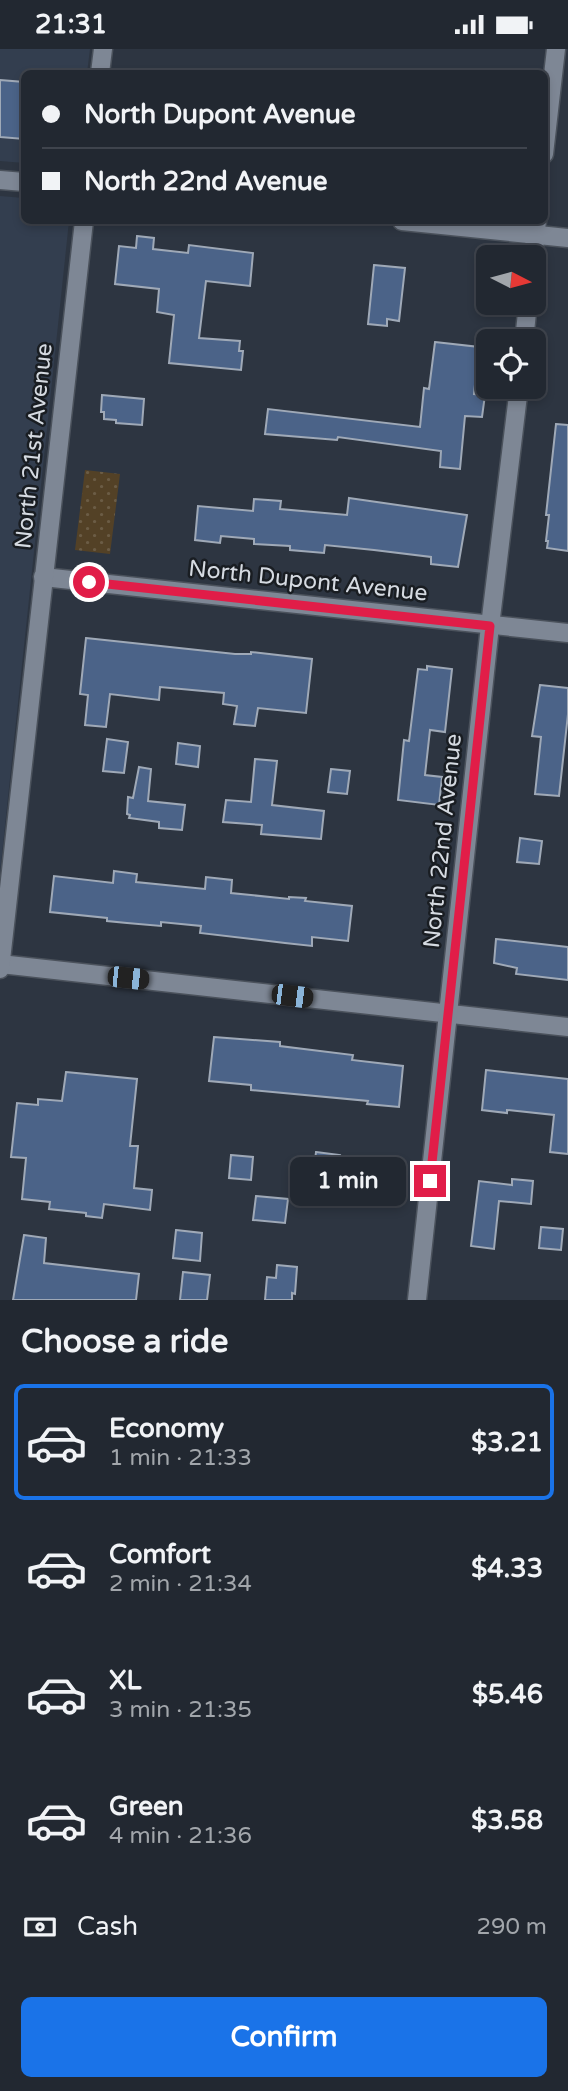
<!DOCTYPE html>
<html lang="en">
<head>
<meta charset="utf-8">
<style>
  :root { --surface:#222831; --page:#2a3039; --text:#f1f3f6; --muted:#a2a6ab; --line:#3f444d; --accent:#1a73e8 }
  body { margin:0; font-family:"Varela Round",sans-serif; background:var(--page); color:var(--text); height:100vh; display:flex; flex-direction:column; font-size:26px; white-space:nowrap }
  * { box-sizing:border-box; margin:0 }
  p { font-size:23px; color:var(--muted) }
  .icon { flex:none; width:38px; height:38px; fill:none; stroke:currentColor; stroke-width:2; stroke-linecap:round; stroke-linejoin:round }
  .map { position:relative; height:1251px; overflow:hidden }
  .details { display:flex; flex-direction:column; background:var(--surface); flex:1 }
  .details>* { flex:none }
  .top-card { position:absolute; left:21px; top:21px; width:527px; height:154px; border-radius:10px; box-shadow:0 4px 10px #0003,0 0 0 2px var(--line); display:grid; align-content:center; height:154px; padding:0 21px; background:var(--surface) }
  .needle { width:46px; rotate:96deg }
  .tools { position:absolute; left:476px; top:196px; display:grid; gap:14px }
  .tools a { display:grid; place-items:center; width:70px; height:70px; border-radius:10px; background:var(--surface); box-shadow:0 4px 10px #0003,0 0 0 2px var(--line); font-size:35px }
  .end { position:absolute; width:32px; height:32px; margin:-16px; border:9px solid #e11d48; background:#fff; box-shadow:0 0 0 4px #fff }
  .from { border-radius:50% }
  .bubble { position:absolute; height:49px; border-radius:10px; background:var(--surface); box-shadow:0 4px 10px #0003,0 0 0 2px var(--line); font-size:23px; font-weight:800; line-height:49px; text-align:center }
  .car { position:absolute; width:21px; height:42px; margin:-21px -10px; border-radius:9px; box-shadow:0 0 5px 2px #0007; background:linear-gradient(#222 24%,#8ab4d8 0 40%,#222 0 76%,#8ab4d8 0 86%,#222 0) }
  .top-card b { display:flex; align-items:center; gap:24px; height:66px; font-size:26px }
  .top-card b+b { border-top:2px solid var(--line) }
  .top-card i { width:18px; height:18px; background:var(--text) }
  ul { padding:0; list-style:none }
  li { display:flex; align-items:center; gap:21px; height:116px; margin:0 14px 10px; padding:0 7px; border:4px solid transparent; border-radius:10px }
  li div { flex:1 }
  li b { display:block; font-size:26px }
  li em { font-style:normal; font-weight:800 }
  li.current { border-color:var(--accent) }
  li>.icon { width:63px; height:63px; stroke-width:1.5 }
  h2 { padding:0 21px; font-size:32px; line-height:84px }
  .pay { display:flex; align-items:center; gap:18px; height:77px; padding:0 21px; font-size:26px }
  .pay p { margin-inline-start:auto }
  .action { display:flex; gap:14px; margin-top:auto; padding:14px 21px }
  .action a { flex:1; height:80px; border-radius:10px; background:var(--accent); color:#fff; font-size:28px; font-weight:800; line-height:80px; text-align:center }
  .status { display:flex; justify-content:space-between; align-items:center; height:49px; padding:0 35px; background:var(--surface); direction:ltr }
  .status svg { height:19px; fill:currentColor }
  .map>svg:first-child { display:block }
  .built { fill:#333e4f }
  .green { fill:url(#green-dots) }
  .building { fill:#4b6388; stroke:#9fa9b7; stroke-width:2 }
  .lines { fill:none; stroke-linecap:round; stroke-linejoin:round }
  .street-casing { stroke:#4b525c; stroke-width:21 }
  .secondary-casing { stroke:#4b525c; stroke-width:21 }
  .street { stroke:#7e8795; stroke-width:18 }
  .secondary { stroke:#7e8795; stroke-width:18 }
  .route { stroke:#e11d48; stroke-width:9 }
  .labels { text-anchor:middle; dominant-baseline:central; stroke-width:5; stroke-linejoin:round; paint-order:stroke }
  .street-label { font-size:23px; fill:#d5dae1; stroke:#191d22 }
</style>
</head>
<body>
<div class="status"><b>21:31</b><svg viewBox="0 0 49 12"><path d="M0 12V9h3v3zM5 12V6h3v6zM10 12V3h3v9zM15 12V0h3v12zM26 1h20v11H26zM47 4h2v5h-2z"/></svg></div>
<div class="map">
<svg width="568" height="1251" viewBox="0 0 568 1251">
  <defs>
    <pattern id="green-dots" width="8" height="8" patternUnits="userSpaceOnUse" patternTransform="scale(1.75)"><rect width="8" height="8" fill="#534126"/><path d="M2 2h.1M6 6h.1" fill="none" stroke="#6b5c45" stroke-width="1.8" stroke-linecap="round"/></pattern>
  </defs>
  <rect width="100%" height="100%" fill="#2d3541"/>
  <g class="built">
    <polygon points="0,0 90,0 87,24 24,24 24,114 0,112"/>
    <polygon points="0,147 24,149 24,172 69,172 0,824"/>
  </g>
  <polygon class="green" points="85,421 120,425 110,505 75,501"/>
  <g class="building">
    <polygon points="0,31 24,33 24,90 0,88"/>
    <polygon points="137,187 154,189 153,200 188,204 189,196 253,204 250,237 206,232 199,289 240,292 239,302 243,302 241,321 169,314 174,266 157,263 159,240 115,235 119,197 136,199"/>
    <polygon points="374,216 405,219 399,272 387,270 387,277 368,275"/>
    <polygon points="435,293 479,298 474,345 485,346 482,368 465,367 460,420 440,418 441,402 338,388 337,391 265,385 268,360 420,378 424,339 429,340"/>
    <polygon points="102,346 144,350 142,376 116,374 116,371 104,370 104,363 101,363"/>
    <polygon points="556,375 568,376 568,502 547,499 548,492 546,492 549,466 546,466"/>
    <polygon points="349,449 467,466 458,518 431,515 431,508 374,501 325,496 324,504 290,501 290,497 254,495 254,490 221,487 220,494 195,491 198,457 253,462 254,450 281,452 280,460 347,466"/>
    <polygon points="86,589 235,605 251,605 251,603 312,610 306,664 258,659 255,677 234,675 237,657 223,655 224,644 160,638 159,651 110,645 106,678 85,676 88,646 80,645"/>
    <polygon points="427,617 452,620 445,683 430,681 425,726 442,728 439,756 398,751 404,691 409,692 418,620 427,621"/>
    <polygon points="540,636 568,639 568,665 559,747 535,745 541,688 532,687"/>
    <polygon points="107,690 128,693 124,724 103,722"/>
    <polygon points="178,694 200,697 198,718 176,715"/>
    <polygon points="255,710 277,712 272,756 324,762 321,790 261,785 262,776 223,773 226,751 251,753"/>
    <polygon points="139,718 151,720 148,752 185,756 182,781 159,779 159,773 129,769 130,766 127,765 128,748 133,749"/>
    <polygon points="331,720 350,722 347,745 328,743"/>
    <polygon points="520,789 542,792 539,815 517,813"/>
    <polygon points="114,822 137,825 136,833 205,840 206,828 232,831 231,844 289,850 289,848 306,849 305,852 352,857 348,892 312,888 312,897 285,894 200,884 201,877 161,873 161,877 127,874 107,872 107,869 50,863 54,827 113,834"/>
    <polygon points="496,890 568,898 568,931 516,925 517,919 494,914"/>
    <polygon points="214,988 280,993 280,997 353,1006 352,1011 403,1017 399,1058 367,1055 368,1052 251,1041 251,1036 209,1032"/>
    <polygon points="486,1021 568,1030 568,1105 550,1103 554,1066 507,1061 507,1064 482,1061"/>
    <polygon points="66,1023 137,1030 130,1097 138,1097 134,1139 152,1141 150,1161 104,1155 102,1169 86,1167 86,1164 49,1160 50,1153 22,1150 26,1109 11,1108 17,1054 38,1056 38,1050 62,1052"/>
    <polygon points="316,1103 340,1106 337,1130 313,1127"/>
    <polygon points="231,1106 253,1108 251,1131 229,1129"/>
    <polygon points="512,1130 533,1132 531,1155 499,1152 494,1200 471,1197 479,1132 512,1136"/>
    <polygon points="256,1147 288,1150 285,1174 253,1171"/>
    <polygon points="541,1178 563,1180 561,1201 539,1199"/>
    <polygon points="176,1181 202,1184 200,1212 173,1209"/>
    <polygon points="24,1186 46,1189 44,1214 139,1225 136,1251 13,1251"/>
    <polygon points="277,1216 297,1218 295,1245 292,1244 292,1251 265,1251 267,1228 276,1229"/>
    <polygon points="183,1223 210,1226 207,1251 180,1251"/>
  </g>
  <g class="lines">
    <defs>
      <g id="street">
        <polyline points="100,24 103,0"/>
        <polyline points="544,105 556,0"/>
        <polyline points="533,208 537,172"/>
        <polyline points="524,292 528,254"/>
        <polyline points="43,528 568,584"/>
        <polyline points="0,915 568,978"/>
        <polyline points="0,920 84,172"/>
        <polyline points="417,1251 490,577 519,338"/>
      </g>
      <g id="secondary">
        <polyline points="0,131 24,133"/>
        <polyline points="402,172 568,189"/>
      </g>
    </defs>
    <use href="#street" class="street-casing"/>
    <use href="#secondary" class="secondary-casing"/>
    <use href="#street" class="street"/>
    <use href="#secondary" class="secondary"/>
  </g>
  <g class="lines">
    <polyline class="route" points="89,533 490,577 430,1132"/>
  </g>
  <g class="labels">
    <g class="street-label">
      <text transform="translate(34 397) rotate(-84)">North 21st Avenue</text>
      <text transform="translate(308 532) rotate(6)">North Dupont Avenue</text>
      <text transform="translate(443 792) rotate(-84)">North 22nd Avenue</text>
    </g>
  </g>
</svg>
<div class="tools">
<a><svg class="needle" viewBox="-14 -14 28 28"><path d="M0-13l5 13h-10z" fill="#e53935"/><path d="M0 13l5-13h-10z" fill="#a2a6ab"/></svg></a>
<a><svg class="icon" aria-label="locate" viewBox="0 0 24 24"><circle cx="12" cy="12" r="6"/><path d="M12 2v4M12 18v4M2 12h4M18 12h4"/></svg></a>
</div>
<i class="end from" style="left:89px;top:533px"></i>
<i class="end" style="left:430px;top:1132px"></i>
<div class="bubble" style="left:290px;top:1108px;width:116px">1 min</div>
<i class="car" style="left:128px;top:929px;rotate:96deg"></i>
<i class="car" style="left:292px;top:947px;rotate:97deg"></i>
<div class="top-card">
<b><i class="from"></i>North Dupont Avenue</b>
<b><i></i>North 22nd Avenue</b>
</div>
</div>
<section class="details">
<h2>Choose a ride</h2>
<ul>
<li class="current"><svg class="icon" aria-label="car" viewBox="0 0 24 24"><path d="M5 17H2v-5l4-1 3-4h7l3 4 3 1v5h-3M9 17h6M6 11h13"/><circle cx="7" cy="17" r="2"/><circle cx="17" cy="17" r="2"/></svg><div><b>Economy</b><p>1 min · 21:33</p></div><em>$3.21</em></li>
<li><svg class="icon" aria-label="car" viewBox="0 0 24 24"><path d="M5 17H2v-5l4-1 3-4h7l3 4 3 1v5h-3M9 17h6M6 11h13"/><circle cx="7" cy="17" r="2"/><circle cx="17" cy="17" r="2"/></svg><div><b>Comfort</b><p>2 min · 21:34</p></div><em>$4.33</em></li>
<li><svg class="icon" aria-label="car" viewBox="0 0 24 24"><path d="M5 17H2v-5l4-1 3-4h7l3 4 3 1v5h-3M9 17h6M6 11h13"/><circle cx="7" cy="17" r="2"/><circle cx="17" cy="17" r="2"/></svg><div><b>XL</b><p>3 min · 21:35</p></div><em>$5.46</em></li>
<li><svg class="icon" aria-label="car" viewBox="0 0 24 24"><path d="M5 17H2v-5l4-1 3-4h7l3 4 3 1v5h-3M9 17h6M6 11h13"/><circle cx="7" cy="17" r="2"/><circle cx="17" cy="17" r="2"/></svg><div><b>Green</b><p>4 min · 21:36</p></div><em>$3.58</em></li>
</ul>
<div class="pay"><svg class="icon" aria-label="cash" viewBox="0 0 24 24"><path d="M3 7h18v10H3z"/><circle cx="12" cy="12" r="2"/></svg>Cash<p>290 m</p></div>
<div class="action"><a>Confirm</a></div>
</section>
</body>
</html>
